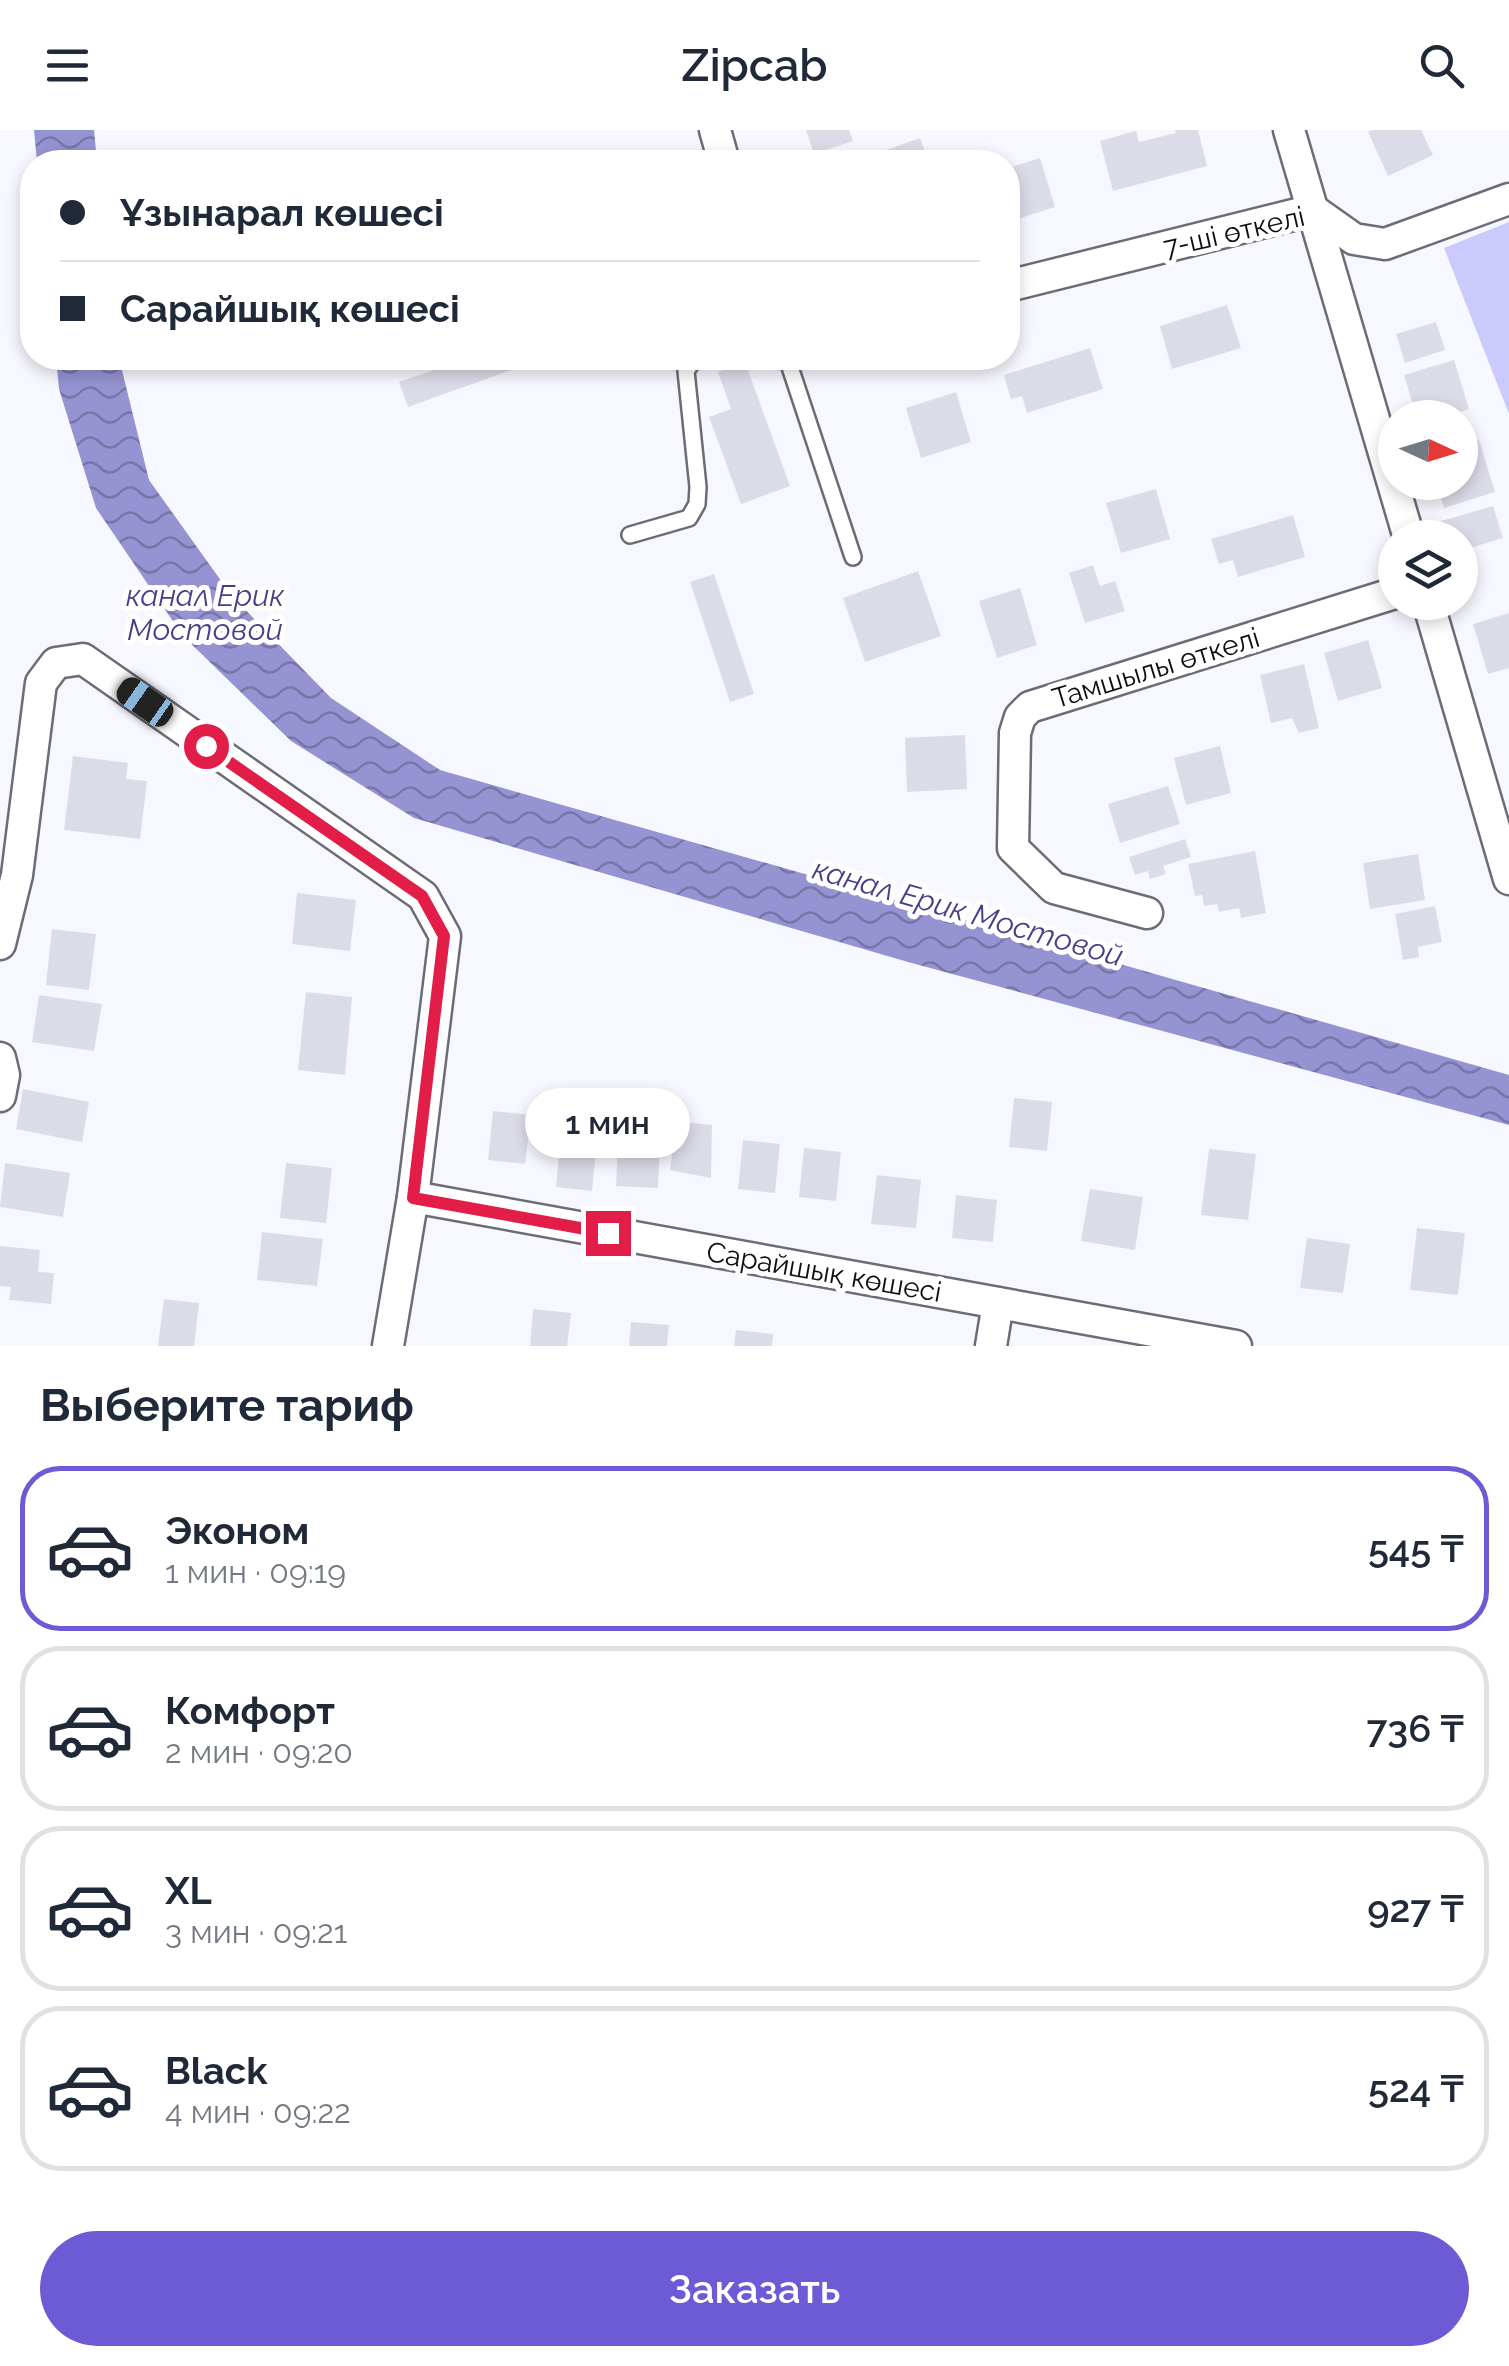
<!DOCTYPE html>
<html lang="ru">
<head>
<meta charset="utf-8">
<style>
  :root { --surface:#fff; --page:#f6f6f7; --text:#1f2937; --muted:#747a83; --line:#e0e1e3; --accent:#6c5bd5 }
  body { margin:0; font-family:Raleway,sans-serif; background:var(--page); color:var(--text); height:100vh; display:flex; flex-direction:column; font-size:38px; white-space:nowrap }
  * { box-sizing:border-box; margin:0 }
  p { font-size:32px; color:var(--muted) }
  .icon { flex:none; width:55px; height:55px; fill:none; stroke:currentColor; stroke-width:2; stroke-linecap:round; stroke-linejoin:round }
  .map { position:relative; height:1216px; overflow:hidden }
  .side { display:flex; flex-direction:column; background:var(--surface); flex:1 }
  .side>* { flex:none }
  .guide { position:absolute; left:20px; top:20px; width:1000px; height:220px; border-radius:40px; box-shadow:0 5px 15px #0003; display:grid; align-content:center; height:220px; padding:0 40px; background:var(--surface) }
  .needle { width:65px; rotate:94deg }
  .fabs { position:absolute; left:1378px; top:270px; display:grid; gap:20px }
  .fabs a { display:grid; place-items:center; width:100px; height:100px; border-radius:50%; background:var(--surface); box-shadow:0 5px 15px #0003; font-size:50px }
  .end { position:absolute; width:45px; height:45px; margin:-22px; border:12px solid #e11d48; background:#fff; box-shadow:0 0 0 5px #fff }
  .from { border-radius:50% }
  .bubble { position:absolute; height:70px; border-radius:35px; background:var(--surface); box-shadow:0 5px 15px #0003; font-size:32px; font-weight:600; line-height:70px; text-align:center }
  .car { position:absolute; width:30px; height:60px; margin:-30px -15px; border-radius:12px; box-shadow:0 0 8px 2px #0007; background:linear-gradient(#222 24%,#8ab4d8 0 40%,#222 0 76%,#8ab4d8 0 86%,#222 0) }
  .guide b { display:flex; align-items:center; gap:35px; height:95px; font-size:38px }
  .guide b+b { border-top:2px solid var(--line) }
  .guide i { width:25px; height:25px; background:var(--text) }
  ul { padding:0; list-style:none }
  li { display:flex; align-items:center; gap:30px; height:165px; margin:0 20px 15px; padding:0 20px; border:5px solid var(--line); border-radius:40px }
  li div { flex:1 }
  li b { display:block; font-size:38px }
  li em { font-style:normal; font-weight:600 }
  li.active { border-color:var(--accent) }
  li>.icon { width:90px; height:90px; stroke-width:1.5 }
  h2 { padding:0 40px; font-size:45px; line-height:120px }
  .cta { display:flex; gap:20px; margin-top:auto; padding:20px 40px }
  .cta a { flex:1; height:115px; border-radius:60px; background:var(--accent); color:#fff; font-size:40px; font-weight:600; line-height:115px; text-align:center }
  header { display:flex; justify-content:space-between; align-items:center; height:130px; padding:0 40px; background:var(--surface); font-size:45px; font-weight:600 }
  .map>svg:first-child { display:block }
  .green { fill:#cbcafd }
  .water { fill:url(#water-waves) }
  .building { fill:#dbdce8 }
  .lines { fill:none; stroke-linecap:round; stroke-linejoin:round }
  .service-casing { stroke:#6b6c77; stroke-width:20 }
  .minor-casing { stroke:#6b6c77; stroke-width:35 }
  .service { stroke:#fff; stroke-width:15 }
  .minor { stroke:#fff; stroke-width:30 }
  .route { stroke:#e11d48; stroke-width:12 }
  .labels { text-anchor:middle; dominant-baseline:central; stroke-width:10; stroke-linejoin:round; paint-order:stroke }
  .street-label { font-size:28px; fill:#0d0d12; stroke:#fff }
  .water-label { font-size:30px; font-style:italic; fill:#473e89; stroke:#fff }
</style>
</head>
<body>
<header><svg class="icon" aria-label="menu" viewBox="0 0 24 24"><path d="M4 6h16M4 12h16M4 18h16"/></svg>Zipcab<svg class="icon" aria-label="search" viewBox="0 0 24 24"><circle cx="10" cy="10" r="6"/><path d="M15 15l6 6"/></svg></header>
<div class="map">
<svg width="1509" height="1216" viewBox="0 0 1509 1216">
  <defs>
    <pattern id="water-waves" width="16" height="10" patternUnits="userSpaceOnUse" patternTransform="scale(2.5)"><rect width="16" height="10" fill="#9593d1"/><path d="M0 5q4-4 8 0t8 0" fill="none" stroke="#7876a8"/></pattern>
  </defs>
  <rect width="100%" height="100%" fill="#f7f7ff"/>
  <polygon class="green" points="1509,92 1509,284 1444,118"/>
  <g class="water">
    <polygon points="34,0 94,0 97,32 37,32"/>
    <polygon points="56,228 119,228 149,350 232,466 331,568 440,640 1509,945 1509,995 908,832 414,688 291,611 183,506 96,378 59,259"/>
  </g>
  <g class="building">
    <polygon points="806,0 849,0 853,11 814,24"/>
    <polygon points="1175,0 1198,0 1207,36 1113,61 1100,11 1136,1 1139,12 1176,3"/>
    <polygon points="1372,0 1421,0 1433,25 1388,46 1368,2"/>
    <polygon points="920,8 929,32 878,32 875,24"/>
    <polygon points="1040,28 1055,77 1008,92 1008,38"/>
    <polygon points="1227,175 1241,218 1172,239 1160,196"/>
    <polygon points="1436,192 1445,220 1405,233 1396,204"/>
    <polygon points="1090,218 1103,259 1027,283 1022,266 1011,269 1004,245"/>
    <polygon points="469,228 545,228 408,277 399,252"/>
    <polygon points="1454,230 1469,279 1441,288 1417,288 1404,245"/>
    <polygon points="745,232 790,356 741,374 709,287 731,279 718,242"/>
    <polygon points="956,262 971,312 921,328 906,278"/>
    <polygon points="1479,310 1495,362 1444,378 1436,352 1460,352 1460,316"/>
    <polygon points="1156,359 1170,409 1121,423 1106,373"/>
    <polygon points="1493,376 1503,408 1460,421 1460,408 1445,408 1441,391"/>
    <polygon points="1293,385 1305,427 1238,447 1233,430 1219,434 1211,409"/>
    <polygon points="1093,435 1100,456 1115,451 1125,481 1085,493 1069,443"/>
    <polygon points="918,441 941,506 865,532 843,468"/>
    <polygon points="714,444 754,564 730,572 690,452"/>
    <polygon points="1020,458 1037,515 997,528 979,471"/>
    <polygon points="1509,483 1509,538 1488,544 1473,494"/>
    <polygon points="1368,510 1382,558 1338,571 1324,523"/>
    <polygon points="1304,534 1319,598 1299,603 1292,588 1271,593 1260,545"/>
    <polygon points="965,605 967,659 907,662 905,608"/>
    <polygon points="1220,616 1231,663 1186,675 1174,628"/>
    <polygon points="73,626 128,633 126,649 147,651 140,709 64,700"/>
    <polygon points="1168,656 1180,694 1120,713 1108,674"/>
    <polygon points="1185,709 1191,727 1163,736 1166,744 1150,749 1148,741 1135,745 1129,727"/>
    <polygon points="1255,721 1266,783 1241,788 1239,778 1219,782 1217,774 1204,776 1202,765 1195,766 1188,734"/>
    <polygon points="1418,724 1425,770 1370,779 1363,733"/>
    <polygon points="297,763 356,770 350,821 292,814"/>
    <polygon points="1435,776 1442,812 1418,817 1419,827 1403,830 1395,784"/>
    <polygon points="52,799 96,804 89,860 46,855"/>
    <polygon points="306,862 352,867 345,945 298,940"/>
    <polygon points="39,865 102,874 94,921 32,912"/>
    <polygon points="23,959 89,972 82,1012 16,999"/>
    <polygon points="1014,968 1052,972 1047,1021 1009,1017"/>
    <polygon points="493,981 531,985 525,1034 488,1030"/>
    <polygon points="563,986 599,990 592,1061 556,1057"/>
    <polygon points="676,991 712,995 711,1048 670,1040"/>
    <polygon points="743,1010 780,1014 775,1063 738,1059"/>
    <polygon points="618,1013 660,1014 658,1058 616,1056"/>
    <polygon points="804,1018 841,1022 836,1071 799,1067"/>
    <polygon points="1209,1019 1256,1024 1248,1090 1201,1085"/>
    <polygon points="5,1033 70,1043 63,1087 0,1077"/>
    <polygon points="286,1033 332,1038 326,1093 280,1088"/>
    <polygon points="877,1045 921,1050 916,1098 871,1094"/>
    <polygon points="1090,1059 1143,1067 1135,1120 1081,1111"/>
    <polygon points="956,1065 997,1070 993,1112 952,1108"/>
    <polygon points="1417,1098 1465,1103 1458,1165 1410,1160"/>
    <polygon points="262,1102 323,1109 317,1156 257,1150"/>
    <polygon points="1307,1108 1350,1114 1343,1163 1300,1158"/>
    <polygon points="0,1116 40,1120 38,1142 54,1143 51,1174 9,1170 11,1157 0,1156"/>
    <polygon points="164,1169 199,1173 194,1216 158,1216"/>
    <polygon points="533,1179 571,1183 567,1216 530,1216"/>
    <polygon points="631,1192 669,1195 667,1216 629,1216"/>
    <polygon points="736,1200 773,1204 772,1216 734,1216"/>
  </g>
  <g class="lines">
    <defs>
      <g id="service">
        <polyline points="787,228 853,427"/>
        <polyline points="630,405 689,388 697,374 698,357 686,241 695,228"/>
      </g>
      <g id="minor">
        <polyline points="715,0 724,32"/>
        <polyline points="1289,0 1409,408"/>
        <polyline points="1008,156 1313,80 1354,109 1385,114 1509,69"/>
        <polyline points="1428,472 1509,749"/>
        <polyline points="1147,783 1054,758 1013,718 1015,603 1020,587 1030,577 1395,463"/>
        <polyline points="0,814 17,745 41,553 56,533 83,529 423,766 445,806 413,1067 388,1216"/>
        <polyline points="0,928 4,945 0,966"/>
        <polyline points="413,1067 1236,1216"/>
        <polyline points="991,1216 998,1173"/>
      </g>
    </defs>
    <use href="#service" class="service-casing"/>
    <use href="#minor" class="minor-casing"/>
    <use href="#service" class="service"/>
    <use href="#minor" class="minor"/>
  </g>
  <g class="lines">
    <polyline class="route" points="206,616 422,766 444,806 413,1068 608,1103"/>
  </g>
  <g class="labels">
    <g class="street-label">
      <text transform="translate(1234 102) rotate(-13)">7-шi өткелi</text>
      <text transform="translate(1156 538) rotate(-17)">Тамшылы өткелі</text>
      <text transform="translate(824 1142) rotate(10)">Сарайшық көшесі</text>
    </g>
    <g class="water-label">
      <text x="205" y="465">канал Ерик<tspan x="205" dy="34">Мостовой</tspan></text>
      <text transform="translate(968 782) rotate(16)">канал Ерик Мостовой</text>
    </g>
  </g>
</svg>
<div class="fabs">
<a><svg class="needle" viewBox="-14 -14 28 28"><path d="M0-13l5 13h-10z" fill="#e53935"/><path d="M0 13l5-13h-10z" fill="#747a83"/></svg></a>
<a><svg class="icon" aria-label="layers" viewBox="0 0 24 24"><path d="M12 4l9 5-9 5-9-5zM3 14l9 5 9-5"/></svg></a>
</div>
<i class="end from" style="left:206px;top:616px"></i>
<i class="end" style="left:608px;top:1103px"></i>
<div class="bubble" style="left:525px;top:958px;width:165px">1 мин</div>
<i class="car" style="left:145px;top:572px;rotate:305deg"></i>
<div class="guide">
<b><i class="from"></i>Ұзынарал көшесі</b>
<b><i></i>Сарайшық көшесі</b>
</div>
</div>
<section class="side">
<h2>Выберите тариф</h2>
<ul>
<li class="active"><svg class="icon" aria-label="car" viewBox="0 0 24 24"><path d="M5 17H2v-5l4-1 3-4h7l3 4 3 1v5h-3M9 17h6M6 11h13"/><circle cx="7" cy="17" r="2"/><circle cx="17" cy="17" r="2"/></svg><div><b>Эконом</b><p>1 мин · 09:19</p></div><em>545 ₸</em></li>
<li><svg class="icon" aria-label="car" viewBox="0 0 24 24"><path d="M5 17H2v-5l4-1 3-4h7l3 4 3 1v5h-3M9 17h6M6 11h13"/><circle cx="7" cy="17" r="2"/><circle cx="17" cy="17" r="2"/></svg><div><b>Комфорт</b><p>2 мин · 09:20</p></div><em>736 ₸</em></li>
<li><svg class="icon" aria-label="car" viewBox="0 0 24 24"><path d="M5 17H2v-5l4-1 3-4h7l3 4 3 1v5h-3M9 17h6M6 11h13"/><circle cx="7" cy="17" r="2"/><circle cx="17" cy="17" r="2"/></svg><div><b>XL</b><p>3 мин · 09:21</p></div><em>927 ₸</em></li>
<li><svg class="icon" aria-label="car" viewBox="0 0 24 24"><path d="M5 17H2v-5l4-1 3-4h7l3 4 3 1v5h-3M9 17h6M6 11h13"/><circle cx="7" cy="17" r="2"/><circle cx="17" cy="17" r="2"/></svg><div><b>Black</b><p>4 мин · 09:22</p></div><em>524 ₸</em></li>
</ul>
<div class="cta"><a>Заказать</a></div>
</section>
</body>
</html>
